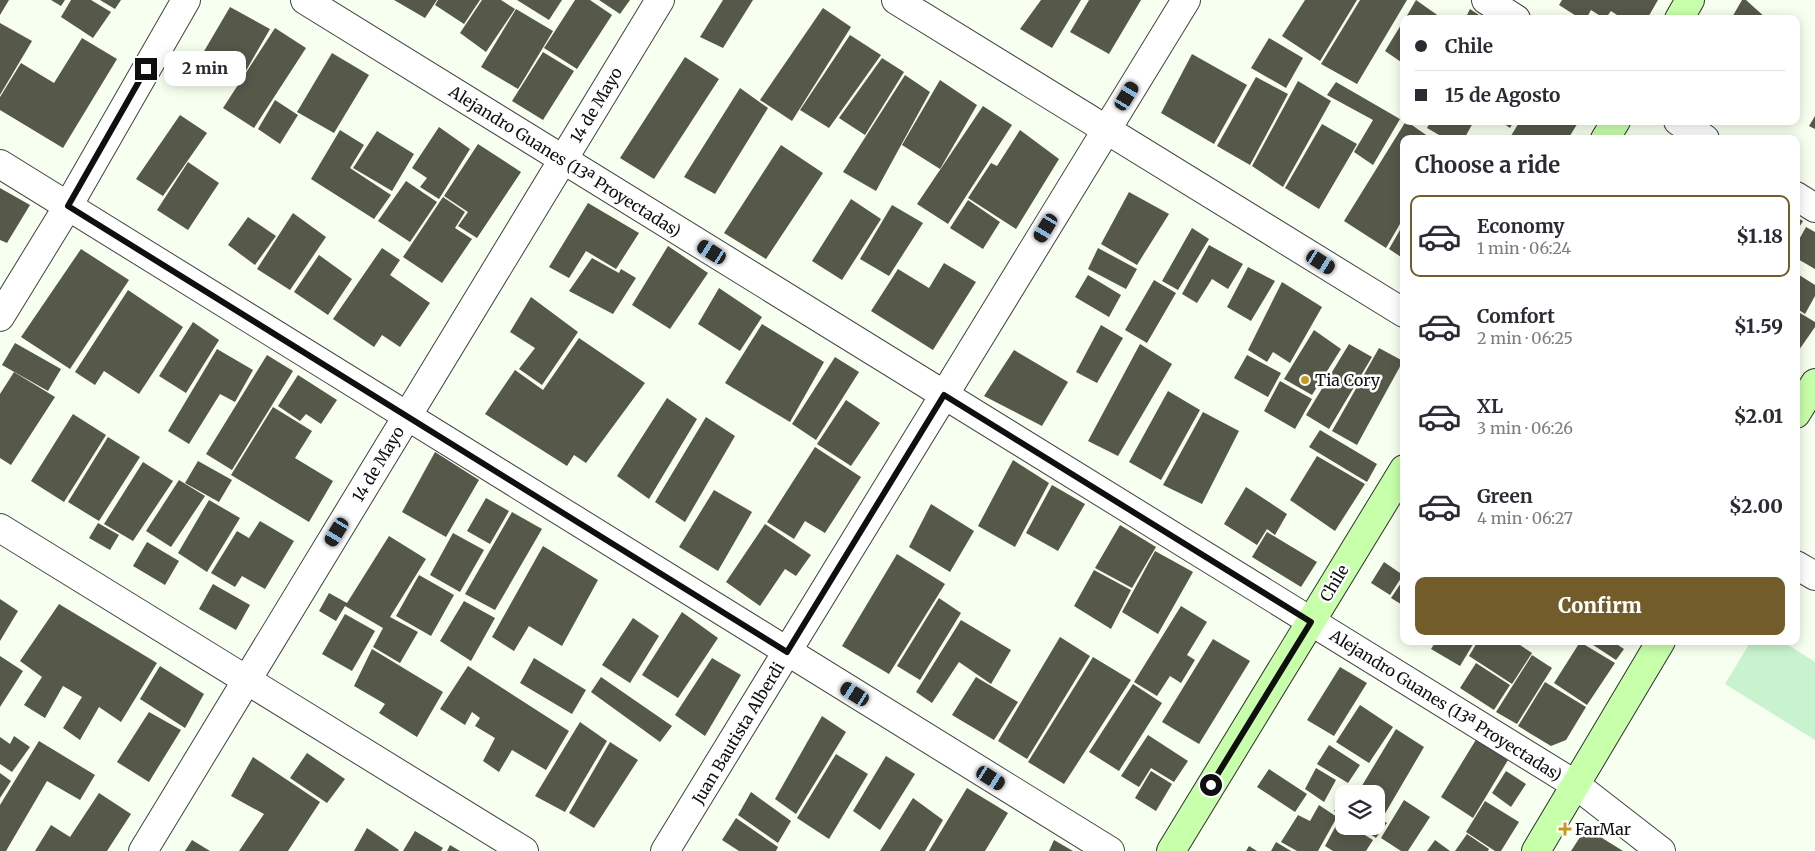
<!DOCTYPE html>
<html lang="en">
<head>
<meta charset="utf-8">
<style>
  :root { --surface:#fff; --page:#f2f2f3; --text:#2b2b33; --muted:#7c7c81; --line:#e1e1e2; --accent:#725c2a }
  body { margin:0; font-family:Merriweather,serif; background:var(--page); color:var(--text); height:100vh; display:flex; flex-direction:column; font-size:19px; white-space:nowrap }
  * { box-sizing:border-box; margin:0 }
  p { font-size:16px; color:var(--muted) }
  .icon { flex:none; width:28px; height:28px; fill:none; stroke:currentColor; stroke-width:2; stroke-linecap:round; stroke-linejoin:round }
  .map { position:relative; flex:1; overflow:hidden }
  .sheet { position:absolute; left:1400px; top:135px; width:400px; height:510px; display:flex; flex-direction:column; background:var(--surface); border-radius:10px; box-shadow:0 2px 12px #0003 }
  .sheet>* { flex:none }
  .guide { position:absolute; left:1400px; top:15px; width:400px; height:110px; border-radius:10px; box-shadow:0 2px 12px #0003; display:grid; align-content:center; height:110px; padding:0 15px; background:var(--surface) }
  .buttons { position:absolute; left:1335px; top:785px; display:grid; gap:10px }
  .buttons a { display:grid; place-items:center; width:50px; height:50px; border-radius:10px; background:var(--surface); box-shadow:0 2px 12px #0003; font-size:25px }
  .end { position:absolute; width:22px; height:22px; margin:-11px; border:6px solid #0f0f0f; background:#fff; box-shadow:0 0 0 2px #fff }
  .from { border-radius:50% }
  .bubble { position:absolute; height:35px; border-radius:10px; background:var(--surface); box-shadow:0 2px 12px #0003; font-size:16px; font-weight:800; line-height:35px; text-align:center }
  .car { position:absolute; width:15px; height:30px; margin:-15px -8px; border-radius:6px; box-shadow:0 0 4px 1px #0007; background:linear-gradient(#222 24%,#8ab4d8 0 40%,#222 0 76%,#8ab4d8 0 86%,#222 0) }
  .guide b { display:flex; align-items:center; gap:18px; height:48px; font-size:19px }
  .guide b+b { border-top:1px solid var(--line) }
  .guide i { width:12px; height:12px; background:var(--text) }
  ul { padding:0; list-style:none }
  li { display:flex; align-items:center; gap:15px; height:82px; margin:0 10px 8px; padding:0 5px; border:2px solid transparent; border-radius:10px }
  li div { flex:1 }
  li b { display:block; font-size:19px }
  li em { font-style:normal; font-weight:800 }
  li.current { border-color:var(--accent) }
  li>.icon { width:45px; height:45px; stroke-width:1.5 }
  h2 { padding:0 15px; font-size:22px; line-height:60px }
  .primary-button { display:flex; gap:10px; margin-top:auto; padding:10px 15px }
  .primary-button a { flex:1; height:58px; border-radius:10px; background:var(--accent); color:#fff; font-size:20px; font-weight:800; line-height:58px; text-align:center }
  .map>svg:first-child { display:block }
  .pitch { fill:#c9f3ce }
  .building { fill:#56584a }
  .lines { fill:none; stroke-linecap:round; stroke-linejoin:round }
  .street-casing { stroke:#424242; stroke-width:30 }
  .secondary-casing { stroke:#313131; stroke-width:30 }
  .street { stroke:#fff; stroke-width:28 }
  .secondary { stroke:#c8ffab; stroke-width:28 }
  .route { stroke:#0f0f0f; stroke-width:6 }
  .poi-dot { fill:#c8981e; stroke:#fff; stroke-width:2 }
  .labels { text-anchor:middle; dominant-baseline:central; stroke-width:5; stroke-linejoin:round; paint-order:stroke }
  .street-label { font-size:16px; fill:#0f0f0f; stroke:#fff }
  .poi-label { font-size:16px; fill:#0f0f0f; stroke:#fff; text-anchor:start }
</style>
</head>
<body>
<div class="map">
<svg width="1815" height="851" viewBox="0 0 1815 851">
  <rect width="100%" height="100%" fill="#f7fff0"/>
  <polygon class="pitch" points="1751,641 1782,641 1815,662 1815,740 1725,684"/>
  <g class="building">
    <polygon points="0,0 9,0 0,15"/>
    <polygon points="51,0 65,0 61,6"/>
    <polygon points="71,0 91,0 111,12 93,38 61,17"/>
    <polygon points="100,0 121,0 115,9"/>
    <polygon points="394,0 437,0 425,18"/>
    <polygon points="438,0 480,0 464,24 435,5"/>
    <polygon points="482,0 501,0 515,9 486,52 460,33"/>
    <polygon points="517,0 562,0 549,20"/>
    <polygon points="575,0 590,0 612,15 577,69 544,48"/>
    <polygon points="599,0 630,0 620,14"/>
    <polygon points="723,0 753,0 723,48 700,37"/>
    <polygon points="1041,0 1081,0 1052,48 1020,29"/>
    <polygon points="1089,0 1141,0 1109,54 1070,32"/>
    <polygon points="1305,0 1357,0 1320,61 1282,36"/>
    <polygon points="1360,0 1407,0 1357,84 1321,64"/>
    <polygon points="1416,0 1443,19 1405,19"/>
    <polygon points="1562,0 1658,0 1647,19 1623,19 1611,11 1605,19 1591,10 1586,19 1581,19 1559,5"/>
    <polygon points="1742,0 1746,0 1767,19 1731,19"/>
    <polygon points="230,7 270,29 243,76 203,53"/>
    <polygon points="823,8 851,27 792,121 760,100"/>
    <polygon points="516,9 553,31 518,89 481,67"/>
    <polygon points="1470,9 1485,19 1465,19"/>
    <polygon points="1404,20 1404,64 1385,51"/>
    <polygon points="0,23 32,41 0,95"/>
    <polygon points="275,28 306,48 254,128 223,108"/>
    <polygon points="850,35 881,55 829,128 800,110"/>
    <polygon points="82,38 117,59 63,148 0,110 0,97 21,63 54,83"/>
    <polygon points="1269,38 1303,58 1286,88 1251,68"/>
    <polygon points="543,52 574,71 543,120 512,101"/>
    <polygon points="332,53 369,75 334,133 297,112"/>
    <polygon points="1192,54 1247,85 1214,144 1161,113"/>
    <polygon points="685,57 719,79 654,179 620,158"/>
    <polygon points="882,58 904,72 865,135 839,118"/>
    <polygon points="905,75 930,92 876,191 843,172"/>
    <polygon points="1256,77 1288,94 1250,165 1217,146"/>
    <polygon points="940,80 977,105 940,169 902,145"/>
    <polygon points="1298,81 1331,101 1283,187 1252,166"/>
    <polygon points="1336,82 1400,119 1373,165 1354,152 1373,120 1327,95"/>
    <polygon points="740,88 768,108 715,194 684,177"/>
    <polygon points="275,100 298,115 280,144 258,129"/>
    <polygon points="983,106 1012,125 948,224 917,204"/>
    <polygon points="180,115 207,133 163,196 136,179"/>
    <polygon points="1815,116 1815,129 1809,126"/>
    <polygon points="1406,121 1432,139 1404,139 1404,217 1386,248 1344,221"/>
    <polygon points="1431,121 1474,121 1464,139 1446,139 1427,128"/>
    <polygon points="1500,121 1514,121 1510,128"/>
    <polygon points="1520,121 1579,121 1568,139 1509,139"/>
    <polygon points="1322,124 1357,144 1319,209 1285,188"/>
    <polygon points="439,127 470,149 439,199 420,187 427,178 412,168"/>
    <polygon points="340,130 364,145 350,168 391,195 374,219 311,179"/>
    <polygon points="1020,130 1059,159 1016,229 968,198 991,163 997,166"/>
    <polygon points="377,131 414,154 392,191 353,168"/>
    <polygon points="478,144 521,172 477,238 458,226 468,212 444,196"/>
    <polygon points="781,145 823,173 766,259 724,233"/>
    <polygon points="188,162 219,183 188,230 157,210"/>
    <polygon points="406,181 437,202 410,242 378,221"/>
    <polygon points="0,188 30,205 7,243 0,240"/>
    <polygon points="1129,192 1169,214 1137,265 1101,244"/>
    <polygon points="443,197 465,212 455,228 472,239 442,283 403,257"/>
    <polygon points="851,199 881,219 842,280 812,261"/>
    <polygon points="968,200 1000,222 983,249 950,228"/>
    <polygon points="588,203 639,233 616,269 586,251 569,278 549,267"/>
    <polygon points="892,205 923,223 889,276 860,259"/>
    <polygon points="293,213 326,237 290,290 257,269"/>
    <polygon points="248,217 276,236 255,265 228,245"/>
    <polygon points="1796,217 1803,221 1796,232"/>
    <polygon points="1404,223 1404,259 1389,249"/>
    <polygon points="1806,227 1815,232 1815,269 1796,258 1796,245"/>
    <polygon points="1192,228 1209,239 1178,290 1162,281"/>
    <polygon points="1209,245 1243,264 1228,289 1212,279 1197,303 1182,294"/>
    <polygon points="668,246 708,273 670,329 632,305"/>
    <polygon points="382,248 400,260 390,275 430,303 400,347 382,335 374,347 333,319"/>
    <polygon points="1098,248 1137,269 1126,289 1088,269"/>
    <polygon points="81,249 129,280 70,369 21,337"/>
    <polygon points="319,255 352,279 328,315 294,292"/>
    <polygon points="592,258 619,273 621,269 636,278 613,314 569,291"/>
    <polygon points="944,263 976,282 933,350 871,311 898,269 929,288"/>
    <polygon points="1248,267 1275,281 1251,321 1227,307"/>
    <polygon points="1796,273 1815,285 1815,296 1805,314 1796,308"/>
    <polygon points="1088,275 1121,295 1109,317 1075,297"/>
    <polygon points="1154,280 1176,293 1147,343 1125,330"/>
    <polygon points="1282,282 1322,307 1290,363 1273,352 1267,362 1248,350"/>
    <polygon points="719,288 762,317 740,351 698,324"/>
    <polygon points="128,290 183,327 139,394 104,371 95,385 75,372"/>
    <polygon points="531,297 578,332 542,385 519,369 535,348 510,332"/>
    <polygon points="1800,313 1815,322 1815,327 1799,350 1796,349 1796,319"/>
    <polygon points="193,322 219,340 186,393 159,376"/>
    <polygon points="762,324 824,362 790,422 725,383"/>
    <polygon points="1101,325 1123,338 1097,383 1076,372"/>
    <polygon points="1314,330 1341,349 1312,395 1284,379"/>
    <polygon points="579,338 645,383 586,463 574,455 567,466 485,414 515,370 543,390"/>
    <polygon points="15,343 61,369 48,391 2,365"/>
    <polygon points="1140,344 1172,364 1118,456 1088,441"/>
    <polygon points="1349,344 1372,357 1329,429 1306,415"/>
    <polygon points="1379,348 1403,361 1357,445 1332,431"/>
    <polygon points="217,349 253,370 235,402 220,394 189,444 168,431"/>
    <polygon points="1014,350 1068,382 1042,426 984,396"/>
    <polygon points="267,355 293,371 232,470 206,454"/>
    <polygon points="1247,355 1281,373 1268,397 1234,378"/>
    <polygon points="835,357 859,372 816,440 792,424"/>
    <polygon points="14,372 55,397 11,465 0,458 0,394"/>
    <polygon points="298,375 337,400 321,424 306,414 300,421 278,406"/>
    <polygon points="1280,381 1312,399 1295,429 1264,411"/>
    <polygon points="1168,391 1200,410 1161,480 1129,462"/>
    <polygon points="667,398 697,419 649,499 617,476"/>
    <polygon points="846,400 880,423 851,466 817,444"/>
    <polygon points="273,407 312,431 295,458 333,481 309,522 231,475"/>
    <polygon points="1203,412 1239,431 1202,504 1163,485"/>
    <polygon points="73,414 106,435 64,502 31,481"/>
    <polygon points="706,417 735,436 685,522 655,502"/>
    <polygon points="1320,430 1377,464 1367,482 1309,447"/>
    <polygon points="108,437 140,457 99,521 68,502"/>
    <polygon points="815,447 861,477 825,533 805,521 794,539 767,522"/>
    <polygon points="435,452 479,480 446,537 402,512"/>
    <polygon points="1317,456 1365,484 1335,531 1290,500"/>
    <polygon points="1013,460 1049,483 1015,547 978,526"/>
    <polygon points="198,461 232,480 219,502 185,483"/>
    <polygon points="143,462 173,481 133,541 104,524"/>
    <polygon points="179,480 205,496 171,547 146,531"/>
    <polygon points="1052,485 1085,504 1058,551 1026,533"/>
    <polygon points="1246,487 1287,514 1275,535 1267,529 1257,545 1224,524"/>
    <polygon points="714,490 752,512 718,571 679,547"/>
    <polygon points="486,498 509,511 490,544 467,531"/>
    <polygon points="209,500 240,518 207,572 178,553"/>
    <polygon points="931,504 974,531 950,572 909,547"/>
    <polygon points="512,512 542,529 495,610 465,594"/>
    <polygon points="260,521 294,541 265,589 242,576 235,587 211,573 237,531 249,538"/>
    <polygon points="98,523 119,535 110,550 89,538"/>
    <polygon points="765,524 811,555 796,576 785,569 760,606 726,582"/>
    <polygon points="1120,525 1156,547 1132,588 1095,568"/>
    <polygon points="1267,532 1317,562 1301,587 1252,557"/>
    <polygon points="453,533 484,550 460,592 430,575"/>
    <polygon points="389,536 426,559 390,617 418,632 400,663 373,647 383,628 345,606 336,621 319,611 329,593 347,603"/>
    <polygon points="147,542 179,561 165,585 133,566"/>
    <polygon points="543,546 598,580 562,646 529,626 514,651 492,637"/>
    <polygon points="1155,551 1193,572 1158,634 1122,612"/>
    <polygon points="897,554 945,584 889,674 842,646"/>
    <polygon points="1384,562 1403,575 1390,595 1371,583"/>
    <polygon points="1094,570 1131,590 1111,629 1074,606"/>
    <polygon points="419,575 454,595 431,636 396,616"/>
    <polygon points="1401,583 1404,585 1404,606 1391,598"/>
    <polygon points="213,584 250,605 236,630 199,609"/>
    <polygon points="939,598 961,613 920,680 897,666"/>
    <polygon points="0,599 18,611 0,641"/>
    <polygon points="464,601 495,618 471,661 440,641"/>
    <polygon points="59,604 157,663 121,722 99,707 80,740 63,728 82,697 63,686 45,718 24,705 42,677 20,661"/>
    <polygon points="1181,606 1207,622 1187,655 1195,660 1181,683 1170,676 1157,696 1134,682"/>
    <polygon points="682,612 718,638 678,698 642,675"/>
    <polygon points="345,614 375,631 352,671 322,654"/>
    <polygon points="633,618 659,636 630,683 602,665"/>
    <polygon points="961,620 1011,650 991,684 959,662 932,703 916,692"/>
    <polygon points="1060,637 1090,656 1027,759 998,741"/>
    <polygon points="1213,639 1250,661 1199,744 1162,722"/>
    <polygon points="1436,641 1475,641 1460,666 1431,649"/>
    <polygon points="1478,641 1514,641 1532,653 1512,684 1469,656"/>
    <polygon points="1587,641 1612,641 1624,649 1616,660"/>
    <polygon points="1580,642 1615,663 1587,705 1554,683"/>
    <polygon points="372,649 443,692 417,737 379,713 385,704 354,686"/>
    <polygon points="1532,655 1552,668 1517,724 1496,712"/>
    <polygon points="0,656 23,671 0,707"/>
    <polygon points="1093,657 1131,680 1064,784 1028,762"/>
    <polygon points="534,658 586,690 572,714 520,683"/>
    <polygon points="712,658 741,675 705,736 675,715"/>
    <polygon points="1476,663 1510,685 1494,710 1460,688"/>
    <polygon points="160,666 204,694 185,728 140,699"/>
    <polygon points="468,666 569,731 546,770 512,750 499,772 483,761 495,738 475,726 480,718 472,712 465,725 440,709"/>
    <polygon points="1340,667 1367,683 1334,736 1307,720"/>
    <polygon points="601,677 672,726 660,742 591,692"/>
    <polygon points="976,677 1018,702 994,740 952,715"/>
    <polygon points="1545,682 1586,707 1566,740 1551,746 1518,726"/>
    <polygon points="1133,684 1162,703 1119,771 1089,752"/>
    <polygon points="1360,705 1393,727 1369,763 1336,742"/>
    <polygon points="149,712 181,730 149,782 117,762"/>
    <polygon points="822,716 846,732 796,814 775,799"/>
    <polygon points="580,722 607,741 565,812 535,796"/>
    <polygon points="1396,729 1424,747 1383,817 1376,813 1376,794 1357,794"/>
    <polygon points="1148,735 1188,761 1174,782 1151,768 1139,787 1121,776"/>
    <polygon points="14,736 30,747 12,772 0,764 0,737 10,744"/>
    <polygon points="1477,738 1508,760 1473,818 1441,797"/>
    <polygon points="39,741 95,775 80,800 47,781 6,851 0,851 0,805"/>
    <polygon points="610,742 638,760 594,828 569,813"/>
    <polygon points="1329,745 1360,765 1348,783 1317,764"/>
    <polygon points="307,753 345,779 327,803 290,778"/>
    <polygon points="836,754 868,774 829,839 797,818"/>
    <polygon points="886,756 915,774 880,830 853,811"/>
    <polygon points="253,757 320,802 288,851 239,851 264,814 231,796"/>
    <polygon points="1316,768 1336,780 1324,802 1305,789"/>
    <polygon points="1269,769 1307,794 1295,812 1257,787"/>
    <polygon points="1151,771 1172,784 1156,811 1135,798"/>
    <polygon points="1506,771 1526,784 1511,807 1492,793"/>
    <polygon points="0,773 11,781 0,798"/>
    <polygon points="967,788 1008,813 985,851 929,851"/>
    <polygon points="751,792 791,821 778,843 738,815"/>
    <polygon points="99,793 131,814 107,851 35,851 51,825 70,837"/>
    <polygon points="1344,796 1344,817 1334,811"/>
    <polygon points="913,798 943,820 925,851 880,851"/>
    <polygon points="1404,800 1430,817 1408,851 1401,851 1381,838"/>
    <polygon points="1485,801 1519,822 1501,851 1495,851 1466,832"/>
    <polygon points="1319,805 1337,817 1318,851 1297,851 1281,842 1298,815 1310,821"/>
    <polygon points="1376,816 1387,823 1376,838 1358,826 1376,826"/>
    <polygon points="736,818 778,847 776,851 739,851 722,840"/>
    <polygon points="1339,820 1344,822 1344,826 1350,826 1373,840 1366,851 1333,851 1325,846"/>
    <polygon points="367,828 399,850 398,851 354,851"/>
    <polygon points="1586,828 1623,851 1571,851"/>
    <polygon points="415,831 443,848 441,851 403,851"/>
    <polygon points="1467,834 1489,849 1488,851 1455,851"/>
    <polygon points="192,840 210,851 185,851"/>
    <polygon points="1054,840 1073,851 1049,851"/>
    <polygon points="1435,840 1450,851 1427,851"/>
    <polygon points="1276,842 1291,851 1271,851"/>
    <polygon points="450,845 460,851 447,851"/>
    <polygon points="1249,846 1257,851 1246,851"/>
  </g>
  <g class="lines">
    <defs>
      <g id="street">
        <polyline points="305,0 1576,785 1661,851"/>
        <polyline points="896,0 1404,313"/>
        <polyline points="1486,0 1516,19"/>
        <polyline points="1678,121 1705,139"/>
        <polyline points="0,164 1110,851"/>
        <polyline points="1796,196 1815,208"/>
        <polyline points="0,317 68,206 186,0"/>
        <polyline points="0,528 524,851"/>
        <polyline points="1796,565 1815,576"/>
        <polyline points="143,851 660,0"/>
        <polyline points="665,851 1186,0"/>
      </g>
      <g id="secondary">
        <polyline points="1679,19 1690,0"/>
        <polyline points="1605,139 1616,121"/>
        <polyline points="1796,414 1815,383"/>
        <polyline points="1171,851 1404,469"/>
        <polyline points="1536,851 1661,641"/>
      </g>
    </defs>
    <use href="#street" class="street-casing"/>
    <use href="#secondary" class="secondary-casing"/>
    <use href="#street" class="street"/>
    <use href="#secondary" class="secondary"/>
  </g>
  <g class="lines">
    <polyline class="route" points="146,69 68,206 787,652 944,395 1311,622 1211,785"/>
  </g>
  <g class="poi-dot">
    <circle cx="1305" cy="380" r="5"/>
    <path d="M1562.5 821.5h5v5h5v5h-5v5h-5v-5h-5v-5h5z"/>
  </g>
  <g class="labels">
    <g class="street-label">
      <text transform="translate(596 105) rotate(-59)">14 de Mayo</text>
      <text transform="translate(565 161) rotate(32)">Alejandro Guanes (13ª Proyectadas)</text>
      <text transform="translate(378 464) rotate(-59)">14 de Mayo</text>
      <text transform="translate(1334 583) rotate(-59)">Chile</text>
      <text transform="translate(1446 705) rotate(32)">Alejandro Guanes (13ª Proyectadas)</text>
      <text transform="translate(738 733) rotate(-59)">Juan Bautista Alberdi</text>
    </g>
    <g class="poi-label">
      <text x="1315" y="380">Tia Cory</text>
      <text x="1575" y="829">FarMar</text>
    </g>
  </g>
</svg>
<div class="buttons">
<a><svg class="icon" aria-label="layers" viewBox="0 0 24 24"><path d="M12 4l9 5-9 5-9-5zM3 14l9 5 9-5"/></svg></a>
</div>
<i class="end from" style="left:1211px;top:785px"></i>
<i class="end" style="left:146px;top:69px"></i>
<div class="bubble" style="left:164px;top:51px;width:82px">2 min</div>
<i class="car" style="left:1127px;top:96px;rotate:31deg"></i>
<i class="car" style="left:1046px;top:228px;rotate:211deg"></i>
<i class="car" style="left:712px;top:252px;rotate:302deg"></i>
<i class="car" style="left:1321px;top:262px;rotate:122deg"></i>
<i class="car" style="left:337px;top:532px;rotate:211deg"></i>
<i class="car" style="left:855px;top:694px;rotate:302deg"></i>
<i class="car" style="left:991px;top:778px;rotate:122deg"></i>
<div class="guide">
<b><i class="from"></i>Chile</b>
<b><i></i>15 de Agosto</b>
</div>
<section class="sheet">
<h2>Choose a ride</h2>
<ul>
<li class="current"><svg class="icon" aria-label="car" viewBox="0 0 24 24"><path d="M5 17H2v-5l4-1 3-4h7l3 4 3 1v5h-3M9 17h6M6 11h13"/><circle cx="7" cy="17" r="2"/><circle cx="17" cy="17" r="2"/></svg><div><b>Economy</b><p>1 min · 06:24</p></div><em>$1.18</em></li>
<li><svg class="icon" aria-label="car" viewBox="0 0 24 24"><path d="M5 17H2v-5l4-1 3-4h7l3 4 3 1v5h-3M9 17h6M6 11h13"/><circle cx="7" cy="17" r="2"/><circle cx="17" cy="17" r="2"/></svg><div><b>Comfort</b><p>2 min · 06:25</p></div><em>$1.59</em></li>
<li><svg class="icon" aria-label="car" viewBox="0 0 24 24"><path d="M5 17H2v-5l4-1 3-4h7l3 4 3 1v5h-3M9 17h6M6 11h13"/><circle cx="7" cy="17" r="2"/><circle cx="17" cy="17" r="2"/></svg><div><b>XL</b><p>3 min · 06:26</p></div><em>$2.01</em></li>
<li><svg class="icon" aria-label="car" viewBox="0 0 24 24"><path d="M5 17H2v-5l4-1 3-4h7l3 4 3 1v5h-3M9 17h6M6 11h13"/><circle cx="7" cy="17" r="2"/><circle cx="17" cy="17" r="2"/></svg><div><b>Green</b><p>4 min · 06:27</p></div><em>$2.00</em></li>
</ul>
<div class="primary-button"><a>Confirm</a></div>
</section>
</div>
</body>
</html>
